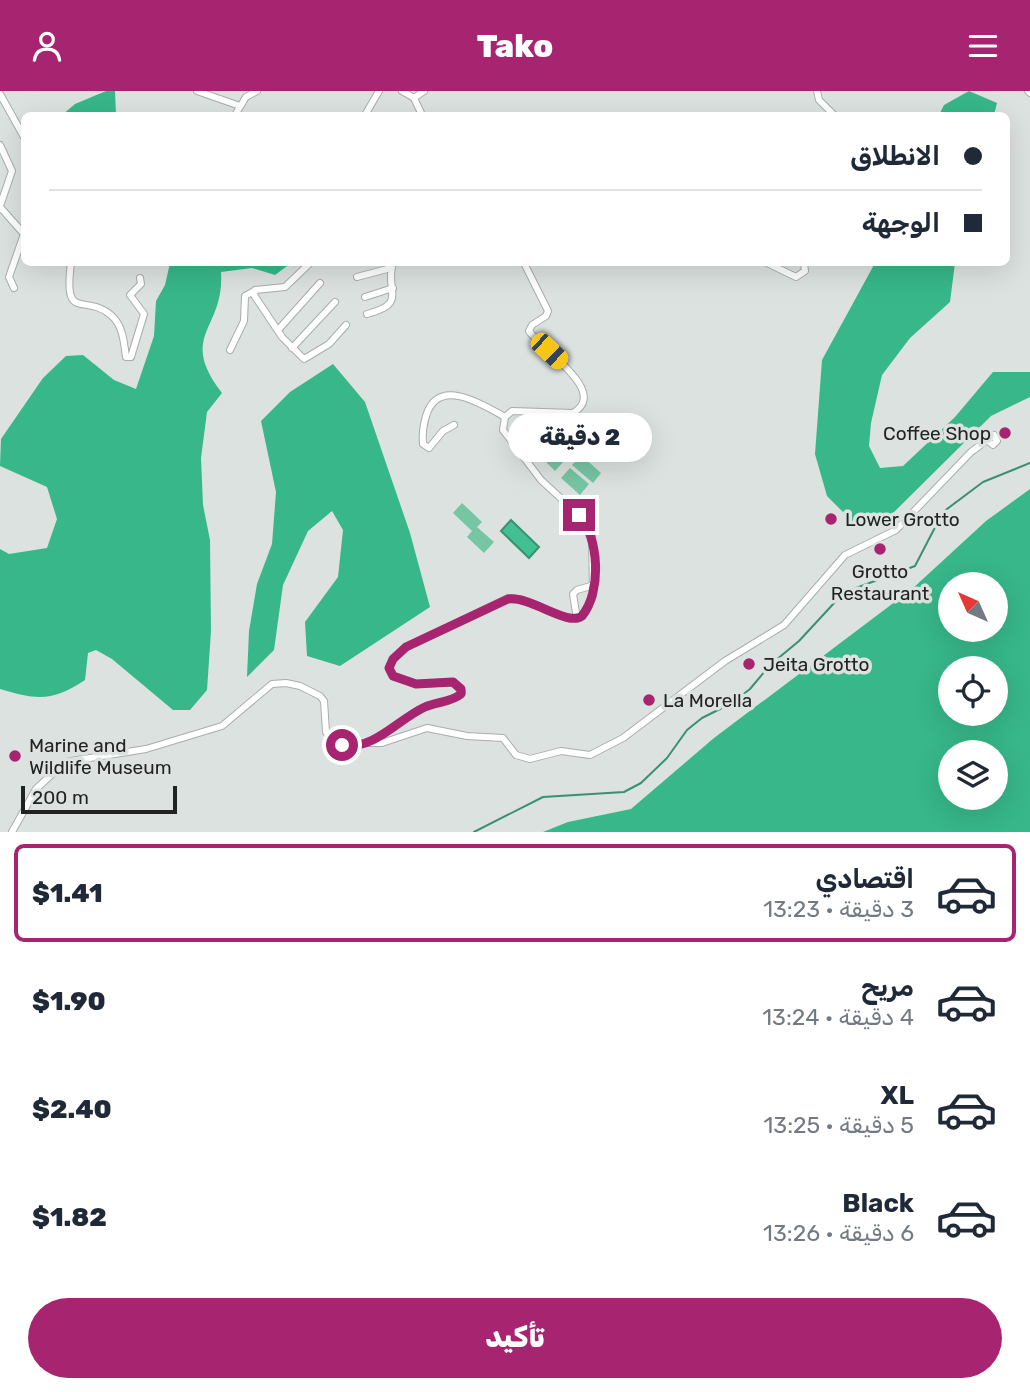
<!DOCTYPE html>
<html lang="ar">
<head>
<meta charset="utf-8">
<style>
  :root { --surface:#fff; --page:#f2f2f3; --text:#1f2937; --muted:#747a83; --line:#e0e1e3; --accent:#a72471 }
  body { margin:0; font-family:Rubik,Vazirmatn,sans-serif; background:var(--page); color:var(--text); direction:rtl; height:100vh; display:flex; flex-direction:column; font-size:26px; white-space:nowrap }
  * { box-sizing:border-box; margin:0 }
  p { font-size:23px; color:var(--muted) }
  .icon { flex:none; width:38px; height:38px; fill:none; stroke:currentColor; stroke-width:2; stroke-linecap:round; stroke-linejoin:round }
  .map { position:relative; height:741px; overflow:hidden; direction:ltr }
  .side { display:flex; flex-direction:column; background:var(--surface); flex:1 }
  .side>* { flex:none }
  .banner { position:absolute; left:21px; top:21px; width:989px; height:154px; border-radius:10px; box-shadow:0 7px 28px #0002; direction:rtl; display:grid; align-content:center; height:154px; padding:0 28px; background:var(--surface) }
  .needle { width:46px; rotate:315deg }
  .tools { position:absolute; left:938px; top:481px; display:grid; gap:14px }
  .tools a { display:grid; place-items:center; width:70px; height:70px; border-radius:50%; background:var(--surface); box-shadow:0 7px 28px #0002; font-size:35px }
  .scale { position:absolute; left:21px; bottom:18px; width:156px; box-sizing:border-box; padding-left:7px; border:4px solid #212322; border-top:0; font-size:19px; line-height:24px; white-space:nowrap; color:#212322; -webkit-text-stroke:5px #dce2df; paint-order:stroke }
  .end { position:absolute; width:32px; height:32px; margin:-16px; border:9px solid #a72471; background:#fff; box-shadow:0 0 0 4px #fff }
  .from { border-radius:50% }
  .bubble { position:absolute; height:49px; border-radius:24px; background:var(--surface); box-shadow:0 7px 28px #0002; font-size:23px; font-weight:800; line-height:49px; text-align:center; direction:rtl }
  .car { position:absolute; width:21px; height:42px; margin:-21px -10px; border-radius:9px; box-shadow:0 0 5px 2px #0007; background:linear-gradient(#f5c518 24%,#345 0 40%,#f5c518 0 76%,#345 0 86%,#f5c518 0) }
  .banner b { display:flex; align-items:center; gap:24px; height:66px; font-size:26px }
  .banner b+b { border-top:2px solid var(--line) }
  .banner i { width:18px; height:18px; background:var(--text) }
  ul { padding:12px 0 0; list-style:none }
  li { display:flex; align-items:center; gap:21px; height:98px; margin:0 14px 10px; padding:0 14px; border:4px solid transparent; border-radius:10px }
  li div { flex:1 }
  li b { display:block; font-size:26px }
  li em { font-style:normal; font-weight:800 }
  li.on { border-color:var(--accent) }
  li>.icon { width:63px; height:63px; stroke-width:1.5 }
  .action { display:flex; gap:14px; margin-top:auto; padding:14px 28px }
  .action a { flex:1; height:80px; border-radius:42px; background:var(--accent); color:#fff; font-size:28px; font-weight:800; line-height:80px; text-align:center }
  header { display:flex; justify-content:space-between; align-items:center; height:91px; padding:0 28px; background:var(--accent); color:#fff; font-size:32px; font-weight:800 }
  .map>svg:first-child { display:block }
  .green { fill:#76c6a4 }
  .forest { fill:#37b78a; fill-rule:evenodd }
  .water { fill:#43c093; stroke:#399171; stroke-width:2 }
  .lines { fill:none; stroke-linecap:round; stroke-linejoin:round }
  .stream { stroke:#399171; stroke-width:2 }
  .minor-casing { stroke:#a8aeab; stroke-width:8 }
  .minor { stroke:#fff; stroke-width:6 }
  .route { stroke:#a72471; stroke-width:9 }
  .poi-dot { fill:#a72471; stroke:#dce2df; stroke-width:2.5 }
  .labels { text-anchor:middle; dominant-baseline:central; stroke-width:7; stroke-linejoin:round; paint-order:stroke }
  .poi-label { font-size:19px; fill:#212322; stroke:#dce2df; text-anchor:start }
</style>
</head>
<body>
<header><svg class="icon" aria-label="menu" viewBox="0 0 24 24"><path d="M4 6h16M4 12h16M4 18h16"/></svg>Tako<svg class="icon" aria-label="person" viewBox="0 0 24 24"><circle cx="12" cy="8" r="4"/><path d="M4 21q1-7 8-7t8 7"/></svg></header>
<div class="map">
<svg width="1030" height="741" viewBox="0 0 1030 741">
  <rect width="100%" height="100%" fill="#dce2df"/>
  <g class="green">
    <polygon points="546,350 565,369 555,380 536,361"/>
    <polygon points="581,364 601,382 593,392 572,374"/>
    <polygon points="570,377 589,393 580,404 561,387"/>
    <polygon points="462,412 482,431 477,436 494,451 484,462 467,446 472,440 453,422"/>
  </g>
  <g class="forest">
    <polygon points="106,0 115,0 116,24 62,24 75,13"/>
    <polygon points="969,0 997,12 994,24 939,24 944,14"/>
    <path d="M170 172H291L275 184 252 177 221 181C225 239 177 244 222 302L207 321 201 367 203 414 210 449 211 540 207 599 190 619H173L112 568 96 559 88 562 85 589C52 611 37 609 0 598V458L9 463 47 457 57 428 47 396 0 375 1 348 43 287 66 265 83 264 114 289 136 298 154 245 156 210 165 194Z"/>
    <polygon points="875,172 955,172 950,211 910,247 882,284 871,332 869,355 880,377 903,375 955,326 993,281 1030,281 1030,306 991,325 885,430 859,437 827,405 815,363 822,269"/>
    <polygon points="333,273 365,311 410,442 430,516 340,575 307,565 305,531 338,486 343,439 332,420 308,440 283,494 274,559 247,586 249,540 257,493 272,453 276,401 261,330 290,301"/>
    <path d="M1030 398V741H543L568 731 631 718 714 647 912 498 986 430ZM950 494H996V539H950ZM950 578H996V623H950ZM950 662H996V707H950Z"/>
  </g>
  <polygon class="water" points="511,429 539,456 529,467 501,440"/>
  <g class="lines">
    <polyline class="stream" points="474,741 543,706 624,701 641,692 667,667 687,639 702,627 732,612 750,598 770,574 799,550 836,510 856,497 915,475 943,421 983,391 1030,372"/>
    <defs>
      <g id="minor">
        <polyline points="197,0 240,15"/>
        <polyline points="402,0 414,7 422,24"/>
        <polyline points="817,0 819,9 834,24"/>
        <polyline points="1028,0 1030,2"/>
        <polyline points="0,3 24,46"/>
        <polyline points="414,7 424,0"/>
        <polyline points="235,24 246,6 257,0"/>
        <polyline points="365,24 379,0"/>
        <polyline points="0,54 12,80 0,115"/>
        <polyline points="0,116 24,143 9,186 14,197"/>
        <path d="M71 172C63 233 85 201 112 225 123 235 124 252 126 266H131L144 223 130 204 141 193 140 187"/>
        <polyline points="310,172 285,196 255,199 254,204 282,246 304,268 329,253 346,234"/>
        <polyline points="767,172 796,186 805,180 804,172"/>
        <polyline points="357,186 391,177"/>
        <polyline points="365,206 393,197"/>
        <path d="M367 223C409 212 384 200 393 172"/>
        <polyline points="278,239 320,192"/>
        <polyline points="292,257 335,211"/>
        <polyline points="230,259 244,230 245,205 254,200"/>
        <path d="M454 334 443 340 429 357 423 353C422 343 423 335 426 325 438 285 482 313 505 326"/>
        <polyline points="577,528 573,503 577,499 594,494"/>
        <polyline points="368,652 382,652 427,637 467,645 503,647 516,664 530,668 561,660 590,664 623,647 725,570 784,534 845,464 896,439 971,361 994,344 997,350 993,354 987,349"/>
        <path d="M12 741 36 698 65 671 146 658 222 635 272 593 286 592 300 595 320 605 324 610 326 641C357 676 392 632 422 617 435 611 453 612 462 601L453 591 416 593 393 585 389 577 393 568 406 556 508 507C531 505 567 535 582 525L593 505 592 441 579 424 541 389 503 339 505 326 512 320 573 322C610 301 541 258 529 240L532 234 546 225 548 220 524 172"/>
      </g>
    </defs>
    <use href="#minor" class="minor-casing"/>
    <use href="#minor" class="minor"/>
  </g>
  <g class="lines">
    <path class="route" d="M342 654C374 660 398 628 425 616 436 611 452 611 461 603V598L453 591 416 593 393 585 389 577 393 568 406 556 508 508C531 505 568 536 582 525 602 501 599 446 579 424"/>
  </g>
  <g class="poi-dot">
    <circle cx="1005" cy="342" r="7"/>
    <circle cx="831" cy="428" r="7"/>
    <circle cx="880" cy="458" r="7"/>
    <circle cx="749" cy="573" r="7"/>
    <circle cx="649" cy="609" r="7"/>
    <circle cx="15" cy="665" r="7"/>
  </g>
  <g class="labels">
    <g class="poi-label">
      <text x="991" y="342" text-anchor="end">Coffee Shop</text>
      <text x="845" y="428">Lower Grotto</text>
      <text x="880" y="480" text-anchor="middle">Grotto<tspan x="880" dy="22">Restaurant</tspan></text>
      <text x="763" y="573">Jeita Grotto</text>
      <text x="663" y="609">La Morella</text>
      <text x="29" y="654">Marine and<tspan x="29" dy="22">Wildlife Museum</tspan></text>
    </g>
  </g>
</svg>
<div class="tools">
<a><svg class="needle" viewBox="-14 -14 28 28"><path d="M0-13l5 13h-10z" fill="#e53935"/><path d="M0 13l5-13h-10z" fill="#747a83"/></svg></a>
<a><svg class="icon" aria-label="locate" viewBox="0 0 24 24"><circle cx="12" cy="12" r="6"/><path d="M12 2v4M12 18v4M2 12h4M18 12h4"/></svg></a>
<a><svg class="icon" aria-label="layers" viewBox="0 0 24 24"><path d="M12 4l9 5-9 5-9-5zM3 14l9 5 9-5"/></svg></a>
</div>
<div class="scale">200 m</div>
<i class="end from" style="left:342px;top:654px"></i>
<i class="end" style="left:579px;top:424px"></i>
<div class="bubble" style="left:508px;top:322px;width:144px">2 دقيقة</div>
<i class="car" style="left:549px;top:260px;rotate:133deg"></i>
<div class="banner">
<b><i class="from"></i>الانطلاق</b>
<b><i></i>الوجهة</b>
</div>
</div>
<section class="side">
<ul>
<li class="on"><svg class="icon" aria-label="car" viewBox="0 0 24 24"><path d="M5 17H2v-5l4-1 3-4h7l3 4 3 1v5h-3M9 17h6M6 11h13"/><circle cx="7" cy="17" r="2"/><circle cx="17" cy="17" r="2"/></svg><div><b>اقتصادي</b><p>3 دقيقة · 13:23</p></div><em>$1.41</em></li>
<li><svg class="icon" aria-label="car" viewBox="0 0 24 24"><path d="M5 17H2v-5l4-1 3-4h7l3 4 3 1v5h-3M9 17h6M6 11h13"/><circle cx="7" cy="17" r="2"/><circle cx="17" cy="17" r="2"/></svg><div><b>مريح</b><p>4 دقيقة · 13:24</p></div><em>$1.90</em></li>
<li><svg class="icon" aria-label="car" viewBox="0 0 24 24"><path d="M5 17H2v-5l4-1 3-4h7l3 4 3 1v5h-3M9 17h6M6 11h13"/><circle cx="7" cy="17" r="2"/><circle cx="17" cy="17" r="2"/></svg><div><b>XL</b><p>5 دقيقة · 13:25</p></div><em>$2.40</em></li>
<li><svg class="icon" aria-label="car" viewBox="0 0 24 24"><path d="M5 17H2v-5l4-1 3-4h7l3 4 3 1v5h-3M9 17h6M6 11h13"/><circle cx="7" cy="17" r="2"/><circle cx="17" cy="17" r="2"/></svg><div><b>Black</b><p>6 دقيقة · 13:26</p></div><em>$1.82</em></li>
</ul>
<div class="action"><a>تأكيد</a></div>
</section>
</body>
</html>
